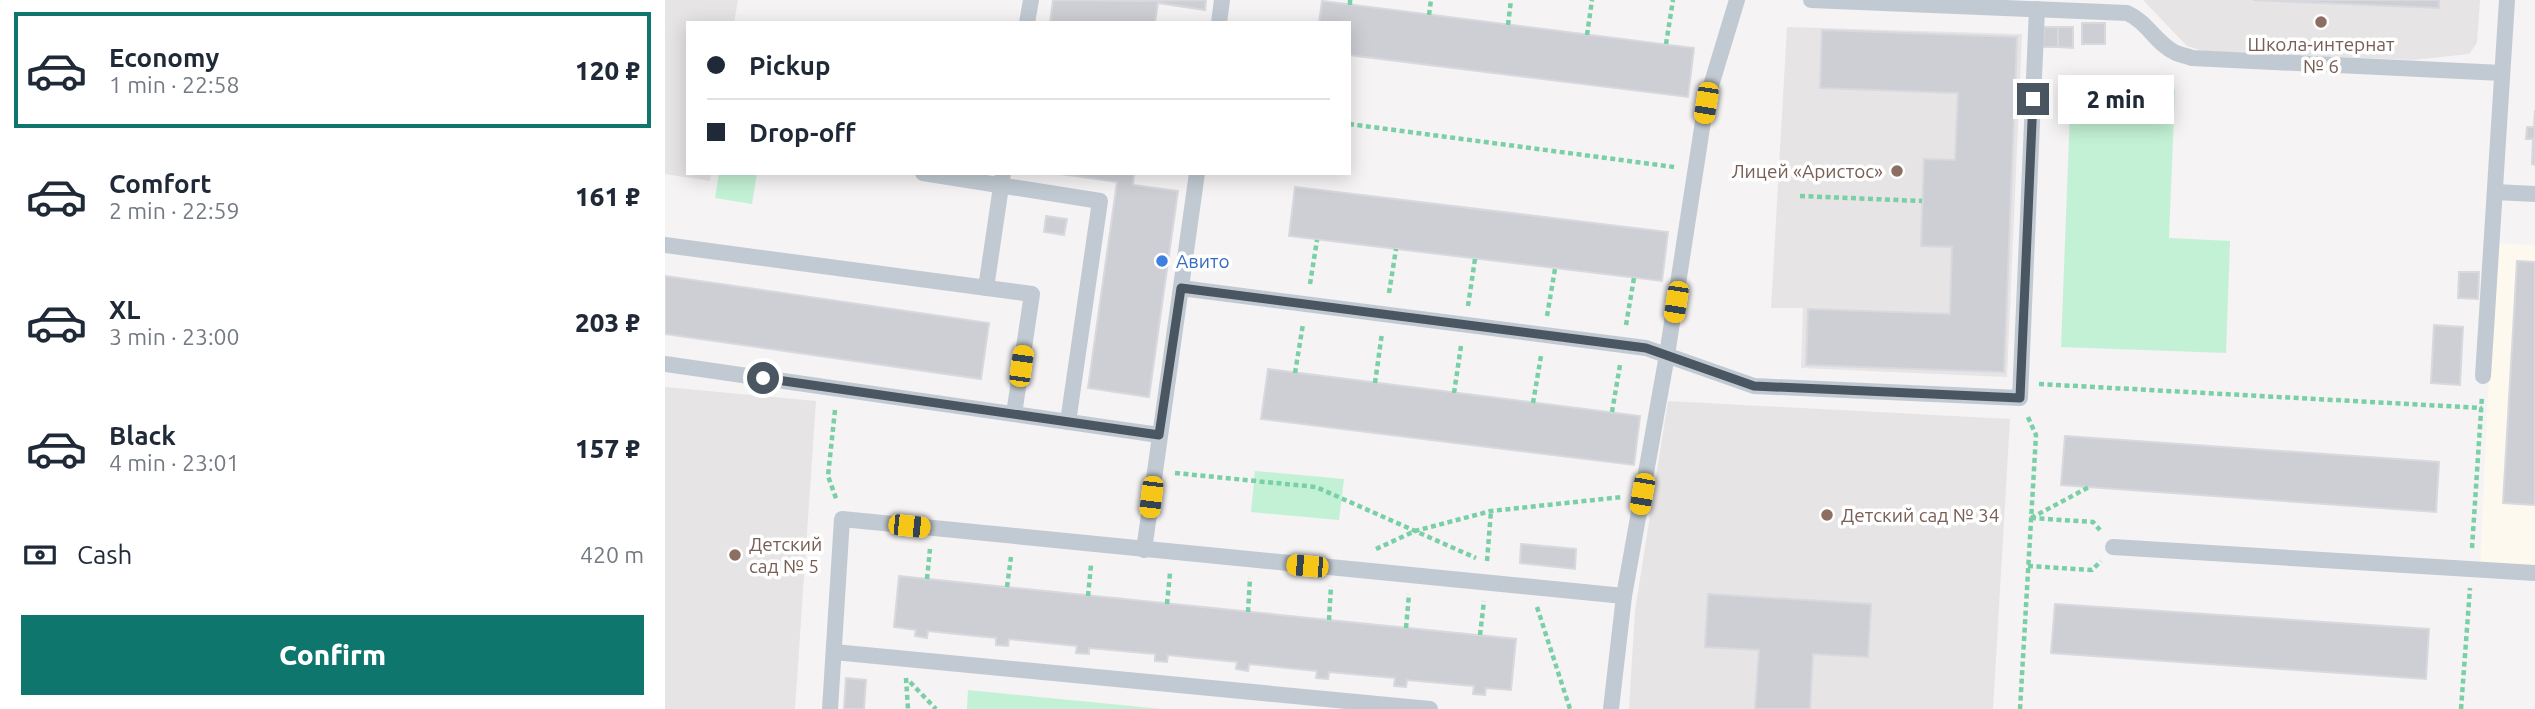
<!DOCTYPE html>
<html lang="en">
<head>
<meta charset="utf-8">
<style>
  :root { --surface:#fff; --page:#f2f2f3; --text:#1f2937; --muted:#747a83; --line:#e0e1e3; --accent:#0f766e }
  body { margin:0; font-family:Ubuntu,sans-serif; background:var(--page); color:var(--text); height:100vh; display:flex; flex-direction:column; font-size:26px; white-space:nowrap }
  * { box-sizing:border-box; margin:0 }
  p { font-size:23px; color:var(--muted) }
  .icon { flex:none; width:38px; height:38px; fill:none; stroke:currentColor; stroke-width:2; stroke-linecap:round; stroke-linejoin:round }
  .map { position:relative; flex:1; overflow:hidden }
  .drawer { display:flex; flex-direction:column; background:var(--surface); width:665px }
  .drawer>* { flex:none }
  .guide { position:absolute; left:21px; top:21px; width:665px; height:154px; border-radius:0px; box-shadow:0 4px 18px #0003; display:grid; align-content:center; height:154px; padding:0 21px; background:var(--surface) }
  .end { position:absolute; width:32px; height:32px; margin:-16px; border:9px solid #4a5661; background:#fff; box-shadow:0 0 0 4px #fff }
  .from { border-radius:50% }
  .bubble { position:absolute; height:49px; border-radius:0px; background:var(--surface); box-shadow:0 4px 18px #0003; font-size:23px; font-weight:800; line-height:49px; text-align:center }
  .car { position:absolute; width:21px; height:42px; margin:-21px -10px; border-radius:9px; box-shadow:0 0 5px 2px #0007; background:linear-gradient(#f5c518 24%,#345 0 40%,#f5c518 0 76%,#345 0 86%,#f5c518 0) }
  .guide b { display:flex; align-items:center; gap:24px; height:66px; font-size:26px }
  .guide b+b { border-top:2px solid var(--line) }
  .guide i { width:18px; height:18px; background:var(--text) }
  ul { padding:12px 0 0; list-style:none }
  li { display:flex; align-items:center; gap:21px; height:116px; margin:0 14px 10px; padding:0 7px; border:4px solid transparent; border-radius:0px }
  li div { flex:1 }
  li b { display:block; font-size:26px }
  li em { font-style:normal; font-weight:800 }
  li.current { border-color:var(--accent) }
  li>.icon { width:63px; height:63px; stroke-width:1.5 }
  .pay { display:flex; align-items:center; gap:18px; height:77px; padding:0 21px; font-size:26px }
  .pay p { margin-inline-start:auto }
  .primary-button { display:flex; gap:14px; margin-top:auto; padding:14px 21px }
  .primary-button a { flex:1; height:80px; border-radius:0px; background:var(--accent); color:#fff; font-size:28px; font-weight:800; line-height:80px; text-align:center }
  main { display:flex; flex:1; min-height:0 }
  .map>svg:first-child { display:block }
  .commercial { fill:#fdf9ef }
  .education { fill:#e6e4e5 }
  .green { fill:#c3f1d5 }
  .building { fill:#cdcfd5; stroke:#d7d9de; stroke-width:2 }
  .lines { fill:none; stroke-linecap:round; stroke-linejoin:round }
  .path { stroke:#7ad0a6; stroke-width:4.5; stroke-dasharray:5 3.5; stroke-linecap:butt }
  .lane { stroke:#c1cad2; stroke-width:16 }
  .route { stroke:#4a5661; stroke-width:9 }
  .education-dot { fill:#8d6e63; stroke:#fff; stroke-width:2.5 }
  .shop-dot { fill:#3f7fe0; stroke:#fff; stroke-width:2.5 }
  .labels { text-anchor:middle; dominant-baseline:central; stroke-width:7; stroke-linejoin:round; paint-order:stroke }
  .education-label { font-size:19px; fill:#785e54; stroke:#fff; text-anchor:start }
  .shop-label { font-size:19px; fill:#366cbe; stroke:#fff; text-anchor:start }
</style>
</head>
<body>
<main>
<section class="drawer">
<ul>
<li class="current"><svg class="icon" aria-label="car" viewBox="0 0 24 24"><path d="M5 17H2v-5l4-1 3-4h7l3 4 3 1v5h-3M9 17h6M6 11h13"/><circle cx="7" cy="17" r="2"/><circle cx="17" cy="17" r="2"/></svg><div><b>Economy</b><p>1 min · 22:58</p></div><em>120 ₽</em></li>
<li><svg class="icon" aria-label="car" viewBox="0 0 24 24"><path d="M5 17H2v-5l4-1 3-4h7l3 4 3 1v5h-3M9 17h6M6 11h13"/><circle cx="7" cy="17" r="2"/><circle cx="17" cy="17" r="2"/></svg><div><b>Comfort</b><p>2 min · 22:59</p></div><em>161 ₽</em></li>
<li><svg class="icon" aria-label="car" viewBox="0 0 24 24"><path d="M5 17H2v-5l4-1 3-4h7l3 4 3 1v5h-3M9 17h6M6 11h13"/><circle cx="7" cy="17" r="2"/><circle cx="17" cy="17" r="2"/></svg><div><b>XL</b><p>3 min · 23:00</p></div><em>203 ₽</em></li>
<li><svg class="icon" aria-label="car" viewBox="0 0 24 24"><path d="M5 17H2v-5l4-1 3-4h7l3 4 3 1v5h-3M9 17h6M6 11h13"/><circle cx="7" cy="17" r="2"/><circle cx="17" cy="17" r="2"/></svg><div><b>Black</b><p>4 min · 23:01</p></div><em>157 ₽</em></li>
</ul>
<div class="pay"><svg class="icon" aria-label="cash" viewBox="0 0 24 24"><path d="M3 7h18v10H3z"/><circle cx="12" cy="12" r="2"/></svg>Cash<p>420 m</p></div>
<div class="primary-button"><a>Confirm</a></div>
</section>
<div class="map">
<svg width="1870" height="709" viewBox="0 0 1870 709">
  <rect width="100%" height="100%" fill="#f5f3f3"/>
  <polygon class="commercial" points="1830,243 1870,245 1870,570 1815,568"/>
  <g class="education">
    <polygon points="0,0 73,0 69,23 23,23 23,173 46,173 45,181 0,174"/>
    <polygon points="1478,0 1815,0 1812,43 1804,54 1748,60 1538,51 1522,46"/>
    <polygon points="1122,27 1357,34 1342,377 1136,368 1138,308 1106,308"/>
    <polygon points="0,387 151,401 130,709 0,709"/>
    <polygon points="1003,401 1345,419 1328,709 964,709 970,611"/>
  </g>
  <g class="green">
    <polygon points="1406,85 1510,89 1504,238 1565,241 1561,353 1396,347"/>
    <polygon points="54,173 92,173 87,204 50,198"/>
    <polygon points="590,471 679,479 674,520 586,512"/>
    <polygon points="303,690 497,709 302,709"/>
  </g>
  <g class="building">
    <polygon points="388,0 475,1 541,0 540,10 493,3 490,23 385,23"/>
    <polygon points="1588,0 1774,0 1774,8"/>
    <polygon points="657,1 1029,48 1023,97 684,55 684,23 654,23"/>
    <rect x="1417" y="23" width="23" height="21"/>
    <polygon points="1379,27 1393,27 1393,47 1378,47"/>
    <polygon points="1393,27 1408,27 1408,48 1393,47"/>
    <polygon points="1157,30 1352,37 1339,372 1141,365 1143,309 1285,314 1287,247 1256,246 1259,159 1290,160 1293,93 1155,88"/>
    <polygon points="1870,110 1870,165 1867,164 1868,139 1861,139 1862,127 1869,127"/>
    <polygon points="389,173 469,173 468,185 513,191 484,397 423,388 452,182"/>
    <polygon points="630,187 1003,232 997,281 624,236"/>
    <polygon points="381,216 402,219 399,235 379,232"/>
    <polygon points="1852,261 1870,262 1870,505 1838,503"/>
    <polygon points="1794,272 1814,272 1813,299 1793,298"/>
    <polygon points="0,276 324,323 316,379 0,334"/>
    <polygon points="1769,325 1798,327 1795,385 1766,383"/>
    <polygon points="603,369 975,416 969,465 596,419"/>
    <polygon points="1400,436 1774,462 1771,512 1396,485"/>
    <polygon points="856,544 911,549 910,569 855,563"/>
    <polygon points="234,576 851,639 846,690 821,688 820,695 808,694 809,686 742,680 741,687 729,686 730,678 664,672 663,679 651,678 652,671 584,664 583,671 571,669 572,662 503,655 502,662 490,661 490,654 424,648 424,654 411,653 412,646 344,639 343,646 331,645 331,638 263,631 262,638 250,636 251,630 229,627"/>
    <polygon points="1043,594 1206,604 1203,657 1148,654 1145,709 1090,709 1094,650 1040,647"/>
    <polygon points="1390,604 1764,629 1761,679 1386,653"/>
    <polygon points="181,678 201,680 199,709 179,709"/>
  </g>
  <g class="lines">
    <g class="path">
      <polyline points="685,5 685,0"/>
      <polyline points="764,15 766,0"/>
      <polyline points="843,25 846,0"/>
      <polyline points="922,35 927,0"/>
      <polyline points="1001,44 1008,0"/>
      <polyline points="684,124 1009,167"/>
      <polyline points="1135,196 1257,201"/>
      <polyline points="645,284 652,240"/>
      <polyline points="724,293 731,249"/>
      <polyline points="803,306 810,259"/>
      <polyline points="882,316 890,269"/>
      <polyline points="961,325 969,278"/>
      <polyline points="630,373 638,324"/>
      <polyline points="710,383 717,333"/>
      <polyline points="1374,384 1817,408"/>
      <polyline points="789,393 796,346"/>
      <polyline points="868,403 876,356"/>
      <polyline points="170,410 163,476 172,501"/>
      <polyline points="947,412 955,365"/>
      <polyline points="510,473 651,487 811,558"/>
      <polyline points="1366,518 1428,522 1435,530"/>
      <polyline points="1366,518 1424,487"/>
      <polyline points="1807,548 1817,396"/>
      <polyline points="711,549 750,531 826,511 957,497"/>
      <polyline points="822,561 826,511"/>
      <polyline points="1363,566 1427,570 1436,561"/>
      <polyline points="262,579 265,549"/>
      <polyline points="342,587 346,557"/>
      <polyline points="423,596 426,565"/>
      <polyline points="502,604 505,573"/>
      <polyline points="872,607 905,709"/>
      <polyline points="583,612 585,578"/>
      <polyline points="664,620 666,586"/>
      <polyline points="741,628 744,594"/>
      <polyline points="815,635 819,601"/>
      <polyline points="241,678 243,709"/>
      <polyline points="245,682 271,709"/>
      <polyline points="1355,709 1371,435 1362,415"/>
      <polyline points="1796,709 1805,588"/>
    </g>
    <g class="lane">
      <path d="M1146 0 1462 13C1483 22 1491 44 1511 53 1516 55 1522 56 1527 58L1837 73"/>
      <polyline points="362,23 366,0"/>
      <polyline points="554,23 557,0"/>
      <polyline points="258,173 435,201 403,422"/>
      <polyline points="1830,192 1870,194"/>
      <polyline points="0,245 367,294 349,414"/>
      <polyline points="321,288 338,173"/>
      <polyline points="516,288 981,348 1089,386 1355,398 1372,9"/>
      <polyline points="0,364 494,435"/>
      <polyline points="1818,376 1842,0"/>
      <polyline points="1448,547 1870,573"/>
      <polyline points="479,550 532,173"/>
      <polyline points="169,652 765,709"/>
      <polyline points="165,709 177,519 959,596"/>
      <polyline points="946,709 959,596 1002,355 1041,102 1072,0"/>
    </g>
  </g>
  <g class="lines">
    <polyline class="route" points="98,378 494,435 516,288 981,348 1089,386 1355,398 1368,99"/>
  </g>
  <g class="education-dot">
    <circle cx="1656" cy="22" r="7"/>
    <circle cx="1232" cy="171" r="7"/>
    <circle cx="1162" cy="515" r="7"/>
    <circle cx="70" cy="555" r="7"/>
  </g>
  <circle class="shop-dot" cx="497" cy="261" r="7"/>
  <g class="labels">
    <g class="education-label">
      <text x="1656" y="44" text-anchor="middle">Школа-интернат<tspan x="1656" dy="22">№ 6</tspan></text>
      <text x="1218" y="171" text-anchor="end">Лицей «Аристос»</text>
      <text x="1176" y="515">Детский сад № 34</text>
      <text x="84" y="544">Детский<tspan x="84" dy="22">сад № 5</tspan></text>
    </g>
    <g class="shop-label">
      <text x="511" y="261">Авито</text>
    </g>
  </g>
</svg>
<i class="end from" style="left:98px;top:378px"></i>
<i class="end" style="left:1368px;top:99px"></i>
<div class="bubble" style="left:1393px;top:75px;width:116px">2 min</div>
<i class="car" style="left:1041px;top:103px;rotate:189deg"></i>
<i class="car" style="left:1011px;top:302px;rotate:189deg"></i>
<i class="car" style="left:356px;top:366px;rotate:8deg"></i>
<i class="car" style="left:977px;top:494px;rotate:190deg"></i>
<i class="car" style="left:486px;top:497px;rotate:187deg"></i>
<i class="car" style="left:244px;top:526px;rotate:96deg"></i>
<i class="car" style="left:642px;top:566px;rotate:275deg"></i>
<div class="guide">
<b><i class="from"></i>Pickup</b>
<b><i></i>Drop-off</b>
</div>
</div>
</main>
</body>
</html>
